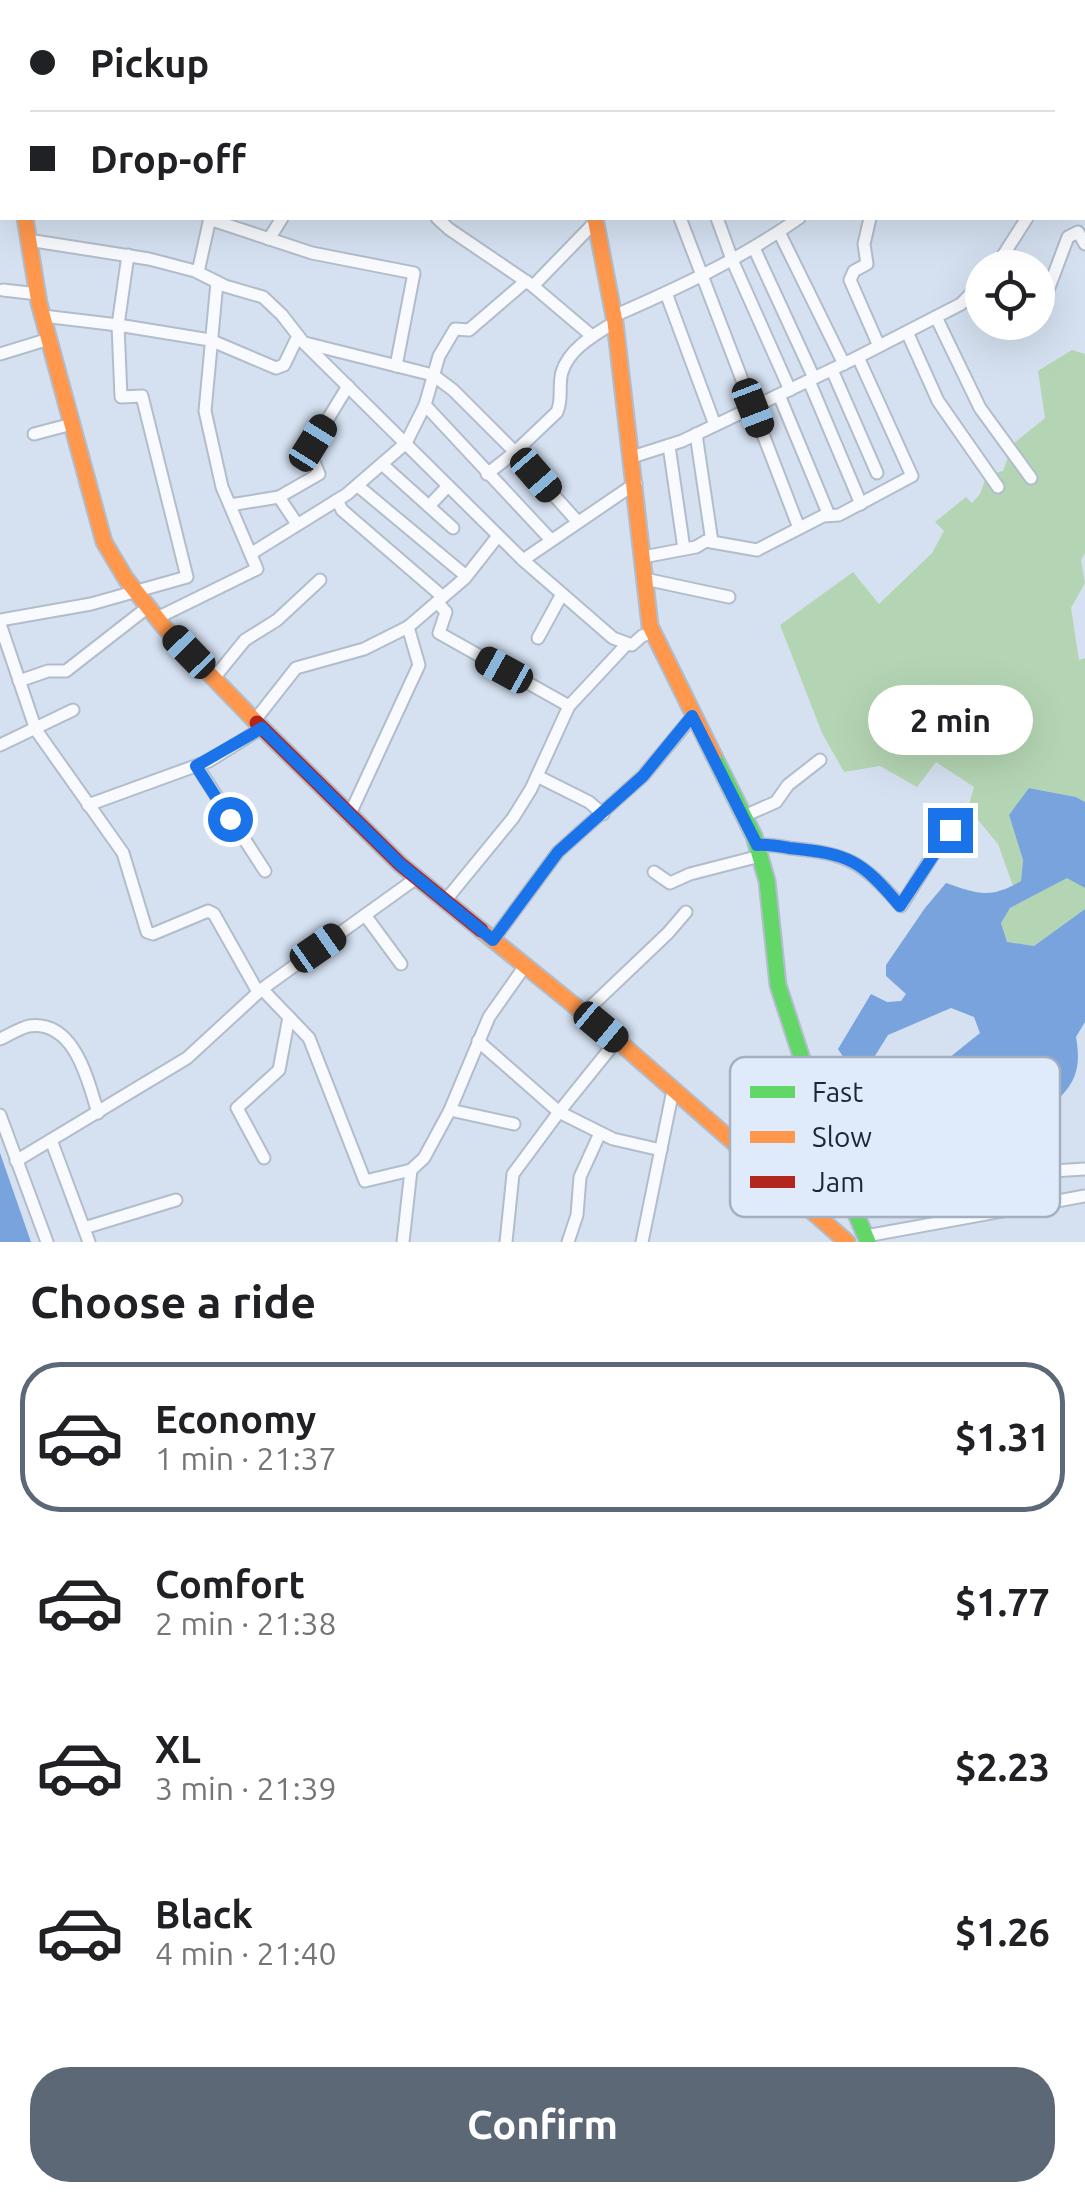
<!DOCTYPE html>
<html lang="en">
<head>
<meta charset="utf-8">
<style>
  :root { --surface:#fff; --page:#f2f2f2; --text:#202124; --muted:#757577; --line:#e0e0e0; --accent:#5d6877 }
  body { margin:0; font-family:Ubuntu,sans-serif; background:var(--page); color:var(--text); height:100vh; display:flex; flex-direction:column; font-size:38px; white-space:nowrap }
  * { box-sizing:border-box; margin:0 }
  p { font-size:32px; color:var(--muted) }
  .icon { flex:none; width:55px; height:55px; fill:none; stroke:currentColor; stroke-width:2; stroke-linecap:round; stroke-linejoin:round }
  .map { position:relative; height:1242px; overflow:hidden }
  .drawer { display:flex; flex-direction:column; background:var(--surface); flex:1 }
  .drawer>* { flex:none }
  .banner { position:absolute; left:0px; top:0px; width:1085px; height:220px; box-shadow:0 10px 40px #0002; display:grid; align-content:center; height:220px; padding:0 30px; background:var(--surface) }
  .controls { position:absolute; left:965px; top:250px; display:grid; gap:20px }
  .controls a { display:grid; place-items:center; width:90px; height:90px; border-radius:50%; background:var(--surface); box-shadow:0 10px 40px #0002; font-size:50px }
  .end { position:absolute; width:45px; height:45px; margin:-22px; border:12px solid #1a73e8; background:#fff; box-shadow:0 0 0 5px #fff }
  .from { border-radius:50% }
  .bubble { position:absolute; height:70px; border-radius:35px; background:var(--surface); box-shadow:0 10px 40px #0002; font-size:32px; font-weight:700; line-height:70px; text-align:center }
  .car { position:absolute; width:30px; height:60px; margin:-30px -15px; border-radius:12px; box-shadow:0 0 8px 2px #0007; background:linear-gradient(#222 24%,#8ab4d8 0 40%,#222 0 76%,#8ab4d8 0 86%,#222 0) }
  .banner b { display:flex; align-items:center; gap:35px; height:95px; font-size:38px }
  .banner b+b { border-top:2px solid var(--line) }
  .banner i { width:25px; height:25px; background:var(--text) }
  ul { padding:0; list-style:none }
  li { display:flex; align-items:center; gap:30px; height:150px; margin:0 20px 15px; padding:0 10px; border:5px solid transparent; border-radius:40px }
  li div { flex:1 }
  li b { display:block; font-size:38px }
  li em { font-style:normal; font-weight:700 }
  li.active { border-color:var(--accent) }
  li>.icon { width:90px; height:90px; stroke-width:1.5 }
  h2 { padding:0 30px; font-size:45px; line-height:120px }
  .action { display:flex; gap:20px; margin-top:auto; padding:20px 30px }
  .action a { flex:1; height:115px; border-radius:40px; background:var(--accent); color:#fff; font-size:40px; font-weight:700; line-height:115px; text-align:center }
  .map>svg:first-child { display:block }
  .green { fill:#b4d5b3 }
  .water { fill:#78a3dc }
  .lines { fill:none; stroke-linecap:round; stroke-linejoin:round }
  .street-casing { stroke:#b2bdcb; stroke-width:15 }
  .fast-casing { stroke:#b2bdcb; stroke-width:19 }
  .slow-casing { stroke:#b2bdcb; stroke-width:19 }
  .jam-casing { stroke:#b2bdcb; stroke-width:19 }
  .street { stroke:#f9fafd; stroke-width:11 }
  .fast { stroke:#63d668; stroke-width:15 }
  .slow { stroke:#ff974d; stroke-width:15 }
  .jam { stroke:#b3261e; stroke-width:15 }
  .route { stroke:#1a73e8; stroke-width:12 }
  .key { fill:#dfebfb; stroke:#a4b0c0; stroke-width:2.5 }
  .key-label { font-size:28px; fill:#1c2735 }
</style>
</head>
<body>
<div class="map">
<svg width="1085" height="1242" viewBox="0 0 1085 1242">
  <rect width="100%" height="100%" fill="#d5e1f1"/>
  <g class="green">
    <polygon points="1072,350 1085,354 1085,553 1081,560 1085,583 1071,608 1079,660 1085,658 1085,802 1076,797 1030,788 1009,815 1023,860 1021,881 1013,886 998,844 968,808 974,787 936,762 917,787 880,766 844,772 822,733 780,625 853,572 879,604 932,553 944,531 935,522 966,497 972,503 980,494 987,475 1003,471 1013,444 1045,418 1038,371"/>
    <polygon points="1068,877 1085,888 1085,909 1034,946 1006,943 1001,922 1010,908"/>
  </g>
  <g class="water">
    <path d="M1029 788 1076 797 1085 802V888L1067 878 1010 908 1001 923 1007 942 1034 946 1085 909V1022L1076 1037C1081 1066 1077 1083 1054 1103L1030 1092 1016 1101 1005 1123 984 1110 976 1095 957 1094 931 1083 934 1070 980 1033 974 1017 951 1008 888 1035 873 1059 849 1066 838 1049 871 994 887 1002 901 1001 906 994 886 976V965L925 908 946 883C978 894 990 899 1021 881L1023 860 1009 815Z"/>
    <polygon points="0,1153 31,1242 0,1242"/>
  </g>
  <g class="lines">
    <defs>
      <g id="street">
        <polyline points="64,0 71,2"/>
        <polyline points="181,0 190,2"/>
        <polyline points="224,0 225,2"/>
        <polyline points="517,0 518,2"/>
        <polyline points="559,0 560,2"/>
        <polyline points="137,2 139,0"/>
        <polyline points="257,2 258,0"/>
        <polyline points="452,2 454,0"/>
        <polyline points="750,2 751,0"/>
        <polyline points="778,2 779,0"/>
        <polyline points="897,2 899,0"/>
        <polyline points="0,103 2,104"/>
        <polyline points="1082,137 1085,138"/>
        <polyline points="0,159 2,159"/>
        <polyline points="437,218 449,229 533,286 592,336"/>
        <polyline points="680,218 799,528"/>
        <polyline points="717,218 733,262 790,390"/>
        <polyline points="870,218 864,244 867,264 854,271 850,280 879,346"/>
        <polyline points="209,219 312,253 414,273 396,366"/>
        <polyline points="779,232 844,364"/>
        <polyline points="269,239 282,218"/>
        <polyline points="28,240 149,259 195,271 225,286 263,297 282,315 303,342 523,560 613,638 632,645 642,636 653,632"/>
        <polyline points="754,248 814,378"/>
        <polyline points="995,268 1027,218"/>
        <polyline points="198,272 210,218"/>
        <polyline points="533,286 596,221"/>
        <polyline points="3,290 38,294"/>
        <polyline points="666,293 715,425"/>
        <polyline points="1042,306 1068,237 1078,232 1085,244"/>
        <polyline points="43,316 118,325 128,255"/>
        <path d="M614 316C680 287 741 259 799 218"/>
        <polyline points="936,317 980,408 1031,478"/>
        <polyline points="907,332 938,401 998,487"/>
        <polyline points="305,343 433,375 453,390 515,452 487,474"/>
        <polyline points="0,354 49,339"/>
        <polyline points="832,370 877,473"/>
        <polyline points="809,381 861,504"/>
        <polyline points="779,395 828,513"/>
        <polyline points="425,405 551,540"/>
        <polyline points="34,434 72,424"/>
        <polyline points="696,434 712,542"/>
        <polyline points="669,446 684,549"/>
        <polyline points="632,457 682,441 858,357 961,304 982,282"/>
        <polyline points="383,465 453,528"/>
        <polyline points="358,486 466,576"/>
        <polyline points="279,497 297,524"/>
        <polyline points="337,500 342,510 443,597"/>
        <polyline points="230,505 279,497 319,474 309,450 348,386"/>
        <polyline points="429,506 448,486"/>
        <path d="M577 521 515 452 557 412C563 399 558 385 562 372 569 348 596 334 615 322"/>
        <polyline points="252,553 347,494 406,443 425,405 439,356 455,329 469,330 526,281"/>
        <polyline points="643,557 696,547 706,541 757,550 823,516 839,515 912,476 858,357"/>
        <polyline points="523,560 636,483"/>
        <polyline points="645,579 729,597"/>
        <polyline points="437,602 446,612 439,633 569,706"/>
        <polyline points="157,618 257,569 222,487 205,411 217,282"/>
        <polyline points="0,620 91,604 187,577 142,396 121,397 118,325 210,340 276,368 284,365 298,336"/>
        <polyline points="0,624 36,730 123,853 147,932 153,934 208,911 214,914 258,992"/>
        <polyline points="538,638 562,594"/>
        <polyline points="214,678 245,640 277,620 320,580"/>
        <polyline points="19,681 48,671 66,671 148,607"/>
        <polyline points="255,720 296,668 364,649 408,627"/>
        <polyline points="0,745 73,710"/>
        <polyline points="197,766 265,871"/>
        <polyline points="537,776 589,802 603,814"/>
        <polyline points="88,805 209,761 262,728"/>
        <polyline points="349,816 419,665 408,627 465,578 498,536"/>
        <polyline points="744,816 776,802 788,785 820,760"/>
        <path d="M757 845C769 844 778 846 789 848 849 854 861 861 901 906L961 810"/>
        <polyline points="654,872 670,883 690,874 760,856"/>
        <polyline points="445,901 513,818 531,789 569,706 626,645"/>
        <polyline points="365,915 401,964"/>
        <polyline points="493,940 558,852 643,776 693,716"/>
        <polyline points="262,989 309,1038 365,1181 411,1170 424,1158 450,1110 489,1017 525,966"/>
        <polyline points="584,1013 668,933 686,912"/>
        <path d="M0 1039C9 1035 20 1028 29 1026 75 1020 88 1081 98 1113"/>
        <polyline points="617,1040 559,1112 613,1139 661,1150"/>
        <polyline points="478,1041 559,1112 513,1174 506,1242"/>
        <polyline points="961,1100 964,1175"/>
        <polyline points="450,1110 514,1124"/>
        <polyline points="0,1115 47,1242"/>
        <polyline points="51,1140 89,1242"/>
        <polyline points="264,1158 237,1108 279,1070 289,1017"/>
        <polyline points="16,1161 187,1058 262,989 418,877"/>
        <polyline points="1022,1173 1031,1131 1041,1121"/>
        <polyline points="840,1176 871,1168 986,1175 1085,1169"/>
        <polyline points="84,1228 176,1200"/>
        <polyline points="866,1236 1085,1196"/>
        <polyline points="403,1242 411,1170"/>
        <polyline points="568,1242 577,1215 580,1177 600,1133"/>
        <polyline points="642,1242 673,1090"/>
      </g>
      <polyline id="fast" points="714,756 754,836 767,881 778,985 840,1176 868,1242"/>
      <g id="slow">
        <polyline points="25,218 39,303 104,542 126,579 164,627 257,723"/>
        <polyline points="595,218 615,322 650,626 714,756"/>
        <polyline points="481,930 617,1040 847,1242"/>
      </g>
      <polyline id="jam" points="257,723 400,864 481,930"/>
    </defs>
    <use href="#street" class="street-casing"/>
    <use href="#fast" class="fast-casing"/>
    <use href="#slow" class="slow-casing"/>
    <use href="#jam" class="jam-casing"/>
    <use href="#street" class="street"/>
    <use href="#fast" class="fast"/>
    <use href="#slow" class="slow"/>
    <use href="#jam" class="jam"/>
  </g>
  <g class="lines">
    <path class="route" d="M230 819 196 766 262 728 400 864 493 940 558 852 643 776 692 716 757 845C769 844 778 846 789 848 850 854 861 860 900 906L950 830"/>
  </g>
  <rect x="730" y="1057" width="330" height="160" rx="15" class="key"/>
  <rect x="750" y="1086" width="45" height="12" fill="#63d668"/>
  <rect x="750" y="1131" width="45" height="12" fill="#ff974d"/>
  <rect x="750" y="1176" width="45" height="12" fill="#b3261e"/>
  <g class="key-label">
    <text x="812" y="1102">Fast</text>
    <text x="812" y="1147">Slow</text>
    <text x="812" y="1192">Jam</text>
  </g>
</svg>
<div class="controls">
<a><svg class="icon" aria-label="locate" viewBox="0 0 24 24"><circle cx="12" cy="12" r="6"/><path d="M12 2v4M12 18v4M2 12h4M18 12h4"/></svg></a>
</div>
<i class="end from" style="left:230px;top:819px"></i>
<i class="end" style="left:950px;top:830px"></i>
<div class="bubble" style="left:868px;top:685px;width:165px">2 min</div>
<i class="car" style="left:753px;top:408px;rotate:159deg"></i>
<i class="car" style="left:313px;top:443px;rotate:32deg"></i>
<i class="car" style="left:536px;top:475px;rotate:139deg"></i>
<i class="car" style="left:189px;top:652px;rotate:316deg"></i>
<i class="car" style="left:504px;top:670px;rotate:299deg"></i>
<i class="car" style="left:318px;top:948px;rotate:55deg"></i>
<i class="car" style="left:601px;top:1027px;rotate:130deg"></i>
<div class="banner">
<b><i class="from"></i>Pickup</b>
<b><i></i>Drop-off</b>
</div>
</div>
<section class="drawer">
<h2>Choose a ride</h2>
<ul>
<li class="active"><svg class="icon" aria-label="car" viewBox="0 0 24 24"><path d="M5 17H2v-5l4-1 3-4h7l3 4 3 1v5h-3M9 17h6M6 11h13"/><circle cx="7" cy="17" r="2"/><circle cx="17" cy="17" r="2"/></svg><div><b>Economy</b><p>1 min · 21:37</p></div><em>$1.31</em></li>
<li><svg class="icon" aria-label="car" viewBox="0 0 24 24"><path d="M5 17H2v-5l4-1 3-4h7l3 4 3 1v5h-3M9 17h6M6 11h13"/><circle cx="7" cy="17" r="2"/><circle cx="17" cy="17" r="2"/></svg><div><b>Comfort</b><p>2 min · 21:38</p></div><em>$1.77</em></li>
<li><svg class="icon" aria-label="car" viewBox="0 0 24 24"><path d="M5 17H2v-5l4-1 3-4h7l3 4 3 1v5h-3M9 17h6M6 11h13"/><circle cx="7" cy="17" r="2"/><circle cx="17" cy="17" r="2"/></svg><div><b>XL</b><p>3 min · 21:39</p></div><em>$2.23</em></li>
<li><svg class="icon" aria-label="car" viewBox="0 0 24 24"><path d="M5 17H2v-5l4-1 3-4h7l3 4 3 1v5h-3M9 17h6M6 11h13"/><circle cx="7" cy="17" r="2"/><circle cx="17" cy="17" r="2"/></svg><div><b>Black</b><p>4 min · 21:40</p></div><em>$1.26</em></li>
</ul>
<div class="action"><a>Confirm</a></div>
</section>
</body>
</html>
